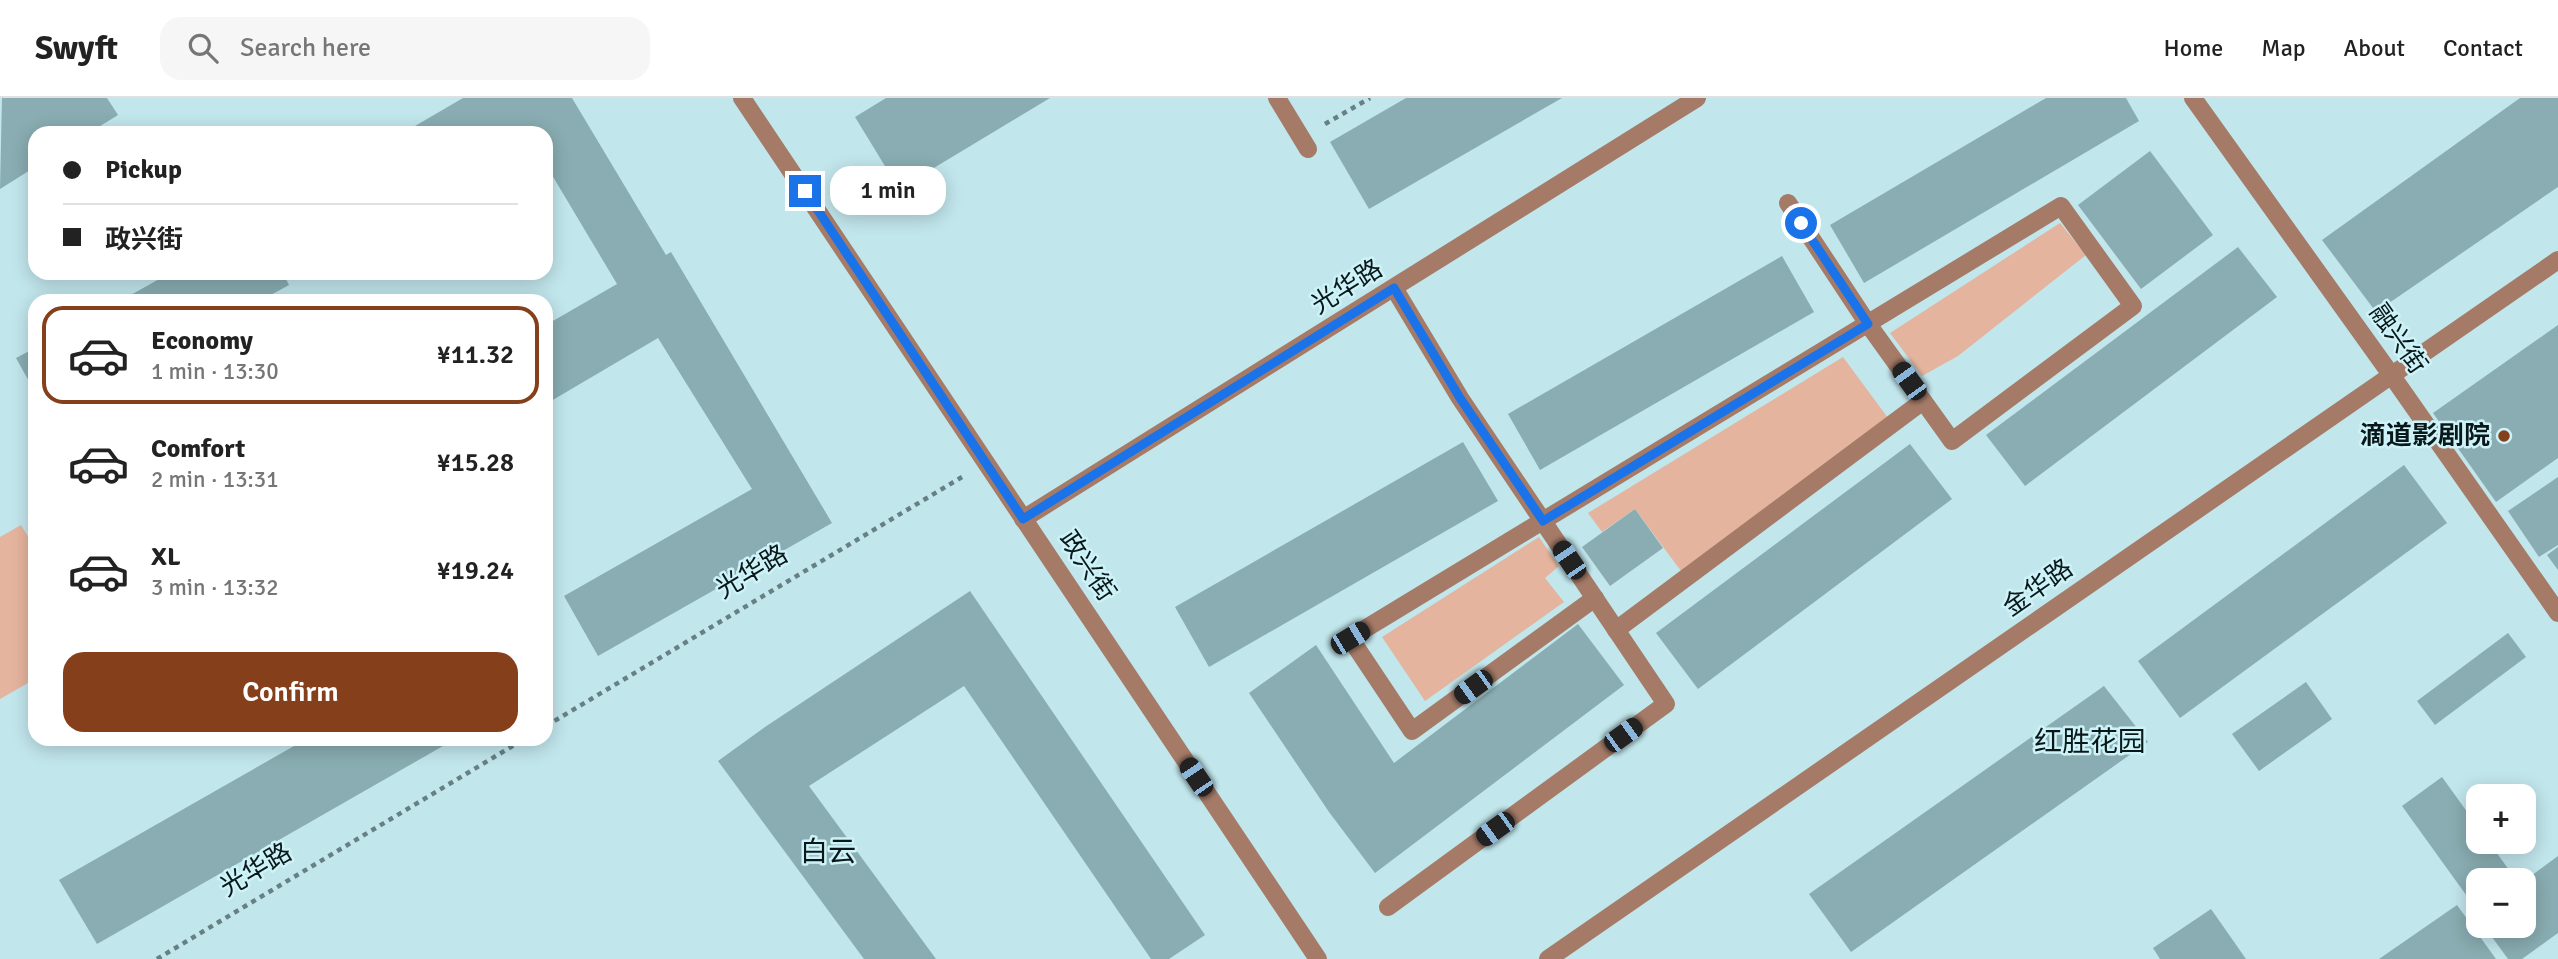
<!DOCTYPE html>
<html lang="en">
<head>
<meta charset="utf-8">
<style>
  :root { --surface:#fff; --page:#f6f6f6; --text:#222; --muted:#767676; --line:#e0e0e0; --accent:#853f1a }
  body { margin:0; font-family:Signika,"Noto Sans SC",sans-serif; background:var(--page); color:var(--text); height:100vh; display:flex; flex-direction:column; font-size:26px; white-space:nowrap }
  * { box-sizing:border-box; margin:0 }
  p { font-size:23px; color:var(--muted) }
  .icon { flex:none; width:38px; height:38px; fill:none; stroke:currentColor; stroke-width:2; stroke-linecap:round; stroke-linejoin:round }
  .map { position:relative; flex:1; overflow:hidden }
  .drawer { position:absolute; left:28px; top:196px; width:525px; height:452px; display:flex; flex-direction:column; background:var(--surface); border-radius:21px; box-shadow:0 4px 18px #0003 }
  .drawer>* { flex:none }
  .top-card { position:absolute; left:28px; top:28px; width:525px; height:154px; border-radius:21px; box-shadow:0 4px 18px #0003; display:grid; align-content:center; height:154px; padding:0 35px; background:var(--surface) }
  .controls { position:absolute; left:2466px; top:686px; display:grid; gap:14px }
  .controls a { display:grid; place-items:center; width:70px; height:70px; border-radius:14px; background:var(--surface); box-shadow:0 4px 18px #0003; font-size:35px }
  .end { position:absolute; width:32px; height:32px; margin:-16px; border:9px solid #1a73e8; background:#fff; box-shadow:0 0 0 4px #fff }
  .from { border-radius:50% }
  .bubble { position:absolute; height:49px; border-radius:21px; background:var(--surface); box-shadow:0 4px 18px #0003; font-size:23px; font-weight:600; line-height:49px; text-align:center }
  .car { position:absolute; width:21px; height:42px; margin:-21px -10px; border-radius:9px; box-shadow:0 0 5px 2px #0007; background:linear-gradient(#222 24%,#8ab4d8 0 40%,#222 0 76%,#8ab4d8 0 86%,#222 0) }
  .top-card b { display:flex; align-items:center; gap:24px; height:66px; font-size:26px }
  .top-card b+b { border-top:2px solid var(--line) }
  .top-card i { width:18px; height:18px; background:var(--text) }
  ul { padding:12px 0 0; list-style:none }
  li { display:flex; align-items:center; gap:21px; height:98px; margin:0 14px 10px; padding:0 21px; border:4px solid transparent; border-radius:21px }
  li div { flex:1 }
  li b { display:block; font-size:26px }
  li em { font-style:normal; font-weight:600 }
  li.current { border-color:var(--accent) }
  li>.icon { width:63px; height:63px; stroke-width:1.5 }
  .action { display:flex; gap:14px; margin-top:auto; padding:14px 35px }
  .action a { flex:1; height:80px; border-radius:21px; background:var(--accent); color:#fff; font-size:28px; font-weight:600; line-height:80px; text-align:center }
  header { display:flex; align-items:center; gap:42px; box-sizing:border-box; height:98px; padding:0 35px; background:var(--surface); border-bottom:2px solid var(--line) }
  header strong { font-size:33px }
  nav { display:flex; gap:38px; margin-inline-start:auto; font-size:24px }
  .search { width:490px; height:63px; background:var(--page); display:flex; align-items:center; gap:18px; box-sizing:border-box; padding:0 24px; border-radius:21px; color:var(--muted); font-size:26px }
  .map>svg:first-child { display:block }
  .green { fill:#e5b49e }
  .building { fill:#89adb2 }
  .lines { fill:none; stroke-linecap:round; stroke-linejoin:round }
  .path { stroke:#668084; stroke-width:4.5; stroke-dasharray:5 5; stroke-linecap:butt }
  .service { stroke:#a57b68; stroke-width:18 }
  .minor { stroke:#a57b68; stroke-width:18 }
  .tertiary { stroke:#a57b68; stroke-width:18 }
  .route { stroke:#1a73e8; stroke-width:9 }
  .poi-dot { fill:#853f1a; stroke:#cdf3f9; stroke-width:2.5 }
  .labels { text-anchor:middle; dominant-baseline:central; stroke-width:5; stroke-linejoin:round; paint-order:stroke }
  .street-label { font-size:26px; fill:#0a181a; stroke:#cdf3f9 }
  .poi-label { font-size:26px; font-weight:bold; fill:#0a181a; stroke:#cdf3f9; text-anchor:end }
  .neighbourhood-label { font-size:28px; fill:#0a181a; stroke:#cdf3f9 }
</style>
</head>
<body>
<header>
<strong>Swyft</strong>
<div class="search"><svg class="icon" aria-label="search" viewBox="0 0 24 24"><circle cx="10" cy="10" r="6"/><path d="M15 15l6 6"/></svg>Search here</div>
<nav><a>Home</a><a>Map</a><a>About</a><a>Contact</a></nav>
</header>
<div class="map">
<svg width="2558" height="861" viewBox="0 0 2558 861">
  <rect width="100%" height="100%" fill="#c1e6ec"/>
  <g class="green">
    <polygon points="2060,125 2086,157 1958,258 1922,278 1890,235"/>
    <polygon points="1843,259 1888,320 1681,473 1635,411 1602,434 1588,415"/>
    <polygon points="21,427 35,450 35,581 0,601 0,439"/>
    <polygon points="1539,439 1559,468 1545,480 1564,504 1425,603 1382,539"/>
  </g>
  <g class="building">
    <polygon points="2,0 107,0 118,17 89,35 35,35 35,69 0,91"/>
    <polygon points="463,0 572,0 666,157 671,154 832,425 598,558 564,498 752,391 658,240 546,306 546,227 617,186 546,67 546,35 403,35"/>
    <polygon points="886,0 1050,0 899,91 855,19"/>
    <polygon points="1406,0 1562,0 1369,111 1330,44"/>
    <polygon points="2046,0 2126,0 2139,23 1864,185 1830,127"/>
    <polygon points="2520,0 2558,0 2558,89 2376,214 2322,142"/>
    <polygon points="2150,53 2213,137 2141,191 2078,107"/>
    <polygon points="2238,149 2277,199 2025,388 1986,337"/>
    <polygon points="1782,158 1814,214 1540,372 1508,316"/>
    <polygon points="170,175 283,175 289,187 260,203 120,203"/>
    <polygon points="2558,227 2558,360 2496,404 2433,315"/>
    <polygon points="35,250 35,294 16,260"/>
    <polygon points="1463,344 1498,403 1209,569 1175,509"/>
    <polygon points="1910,346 1952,401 1698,591 1656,535"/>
    <polygon points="2404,367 2447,425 2180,620 2138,563"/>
    <polygon points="2558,379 2558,447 2539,459 2508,413"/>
    <polygon points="1635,411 1663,450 1610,488 1582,449"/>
    <polygon points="2558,449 2558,472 2547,457"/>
    <polygon points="970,493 1205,837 1169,861 1151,861 964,588 809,688 936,861 864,861 718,663 765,629"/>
    <polygon points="1578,526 1624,587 1375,775 1329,714 1249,595 1316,547 1394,665"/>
    <polygon points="2508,535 2526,559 2435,627 2417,603"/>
    <polygon points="2306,584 2332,621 2259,673 2232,636"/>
    <polygon points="2104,588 2148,644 1851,854 1809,796"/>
    <polygon points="308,640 457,640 97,846 59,782"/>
    <polygon points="2442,679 2478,729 2478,744 2489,744 2509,772 2495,782 2478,782 2478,795 2469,801 2402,708"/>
    <polygon points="2558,758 2558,835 2522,861 2508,861 2484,828 2524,828 2524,783"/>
    <polygon points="2457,807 2496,861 2379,861"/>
    <polygon points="2211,811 2246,861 2160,861 2153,850"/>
  </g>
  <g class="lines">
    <g class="path">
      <polyline points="1325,26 1370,0"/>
      <polyline points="546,628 962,379"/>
      <polyline points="157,861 526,640"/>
    </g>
    <g class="service">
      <polyline points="1277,0 1308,51"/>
      <path d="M1595 500 1412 633 1350 540C1587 396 1824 252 2061 108L2133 208 1952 343 1868 226 1788 105"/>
      <polyline points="1616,532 1923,303"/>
      <polyline points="1388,809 1666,606 1460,300 1394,190"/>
    </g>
    <g class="minor">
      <polyline points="2193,0 2392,278 2558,515"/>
      <polyline points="1023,421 1697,0"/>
      <polyline points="1548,861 2558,162"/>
    </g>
    <polyline class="tertiary" points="742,0 1318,861"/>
  </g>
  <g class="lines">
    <polyline class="route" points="805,93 1023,421 1394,190 1460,300 1543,423 1868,226 1801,125"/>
  </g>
  <circle class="poi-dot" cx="2504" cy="338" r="7"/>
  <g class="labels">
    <g class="street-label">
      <text transform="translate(1347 189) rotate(-32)">光华路</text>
      <text transform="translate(2398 241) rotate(55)">融兴街</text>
      <text transform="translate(1087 468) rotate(56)">政兴街</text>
      <text transform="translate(752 474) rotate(-31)">光华路</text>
      <text transform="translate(2038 490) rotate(-35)">金华路</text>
      <text transform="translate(256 772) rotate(-31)">光华路</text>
    </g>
    <g class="poi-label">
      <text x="2490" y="338">滴道影剧院</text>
    </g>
    <g class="neighbourhood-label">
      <text x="2090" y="644">红胜花园</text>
      <text x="828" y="754">白云</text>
    </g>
  </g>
</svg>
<div class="controls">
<a>+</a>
<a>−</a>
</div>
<i class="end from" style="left:1801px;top:125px"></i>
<i class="end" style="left:805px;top:93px"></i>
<div class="bubble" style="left:830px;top:68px;width:116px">1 min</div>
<i class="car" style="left:1909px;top:283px;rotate:324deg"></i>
<i class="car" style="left:1569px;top:462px;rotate:326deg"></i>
<i class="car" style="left:1350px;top:540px;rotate:59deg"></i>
<i class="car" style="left:1473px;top:589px;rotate:234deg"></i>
<i class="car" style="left:1623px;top:637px;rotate:54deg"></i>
<i class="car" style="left:1196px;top:679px;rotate:326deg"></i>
<i class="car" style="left:1495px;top:731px;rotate:234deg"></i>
<div class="top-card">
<b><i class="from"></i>Pickup</b>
<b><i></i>政兴街</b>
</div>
<section class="drawer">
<ul>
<li class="current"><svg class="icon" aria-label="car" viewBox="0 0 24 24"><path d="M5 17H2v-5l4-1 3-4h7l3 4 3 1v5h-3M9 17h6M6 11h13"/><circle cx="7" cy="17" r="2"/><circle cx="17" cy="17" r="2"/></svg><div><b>Economy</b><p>1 min · 13:30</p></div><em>¥11.32</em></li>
<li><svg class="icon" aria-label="car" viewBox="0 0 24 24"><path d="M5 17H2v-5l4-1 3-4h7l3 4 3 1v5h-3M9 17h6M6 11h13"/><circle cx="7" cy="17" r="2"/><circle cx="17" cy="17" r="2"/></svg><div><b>Comfort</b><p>2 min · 13:31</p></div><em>¥15.28</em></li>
<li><svg class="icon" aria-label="car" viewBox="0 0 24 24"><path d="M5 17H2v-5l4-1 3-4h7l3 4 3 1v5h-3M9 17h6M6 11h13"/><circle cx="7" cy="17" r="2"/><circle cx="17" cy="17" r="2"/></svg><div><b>XL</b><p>3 min · 13:32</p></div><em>¥19.24</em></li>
</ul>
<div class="action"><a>Confirm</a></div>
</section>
</div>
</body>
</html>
